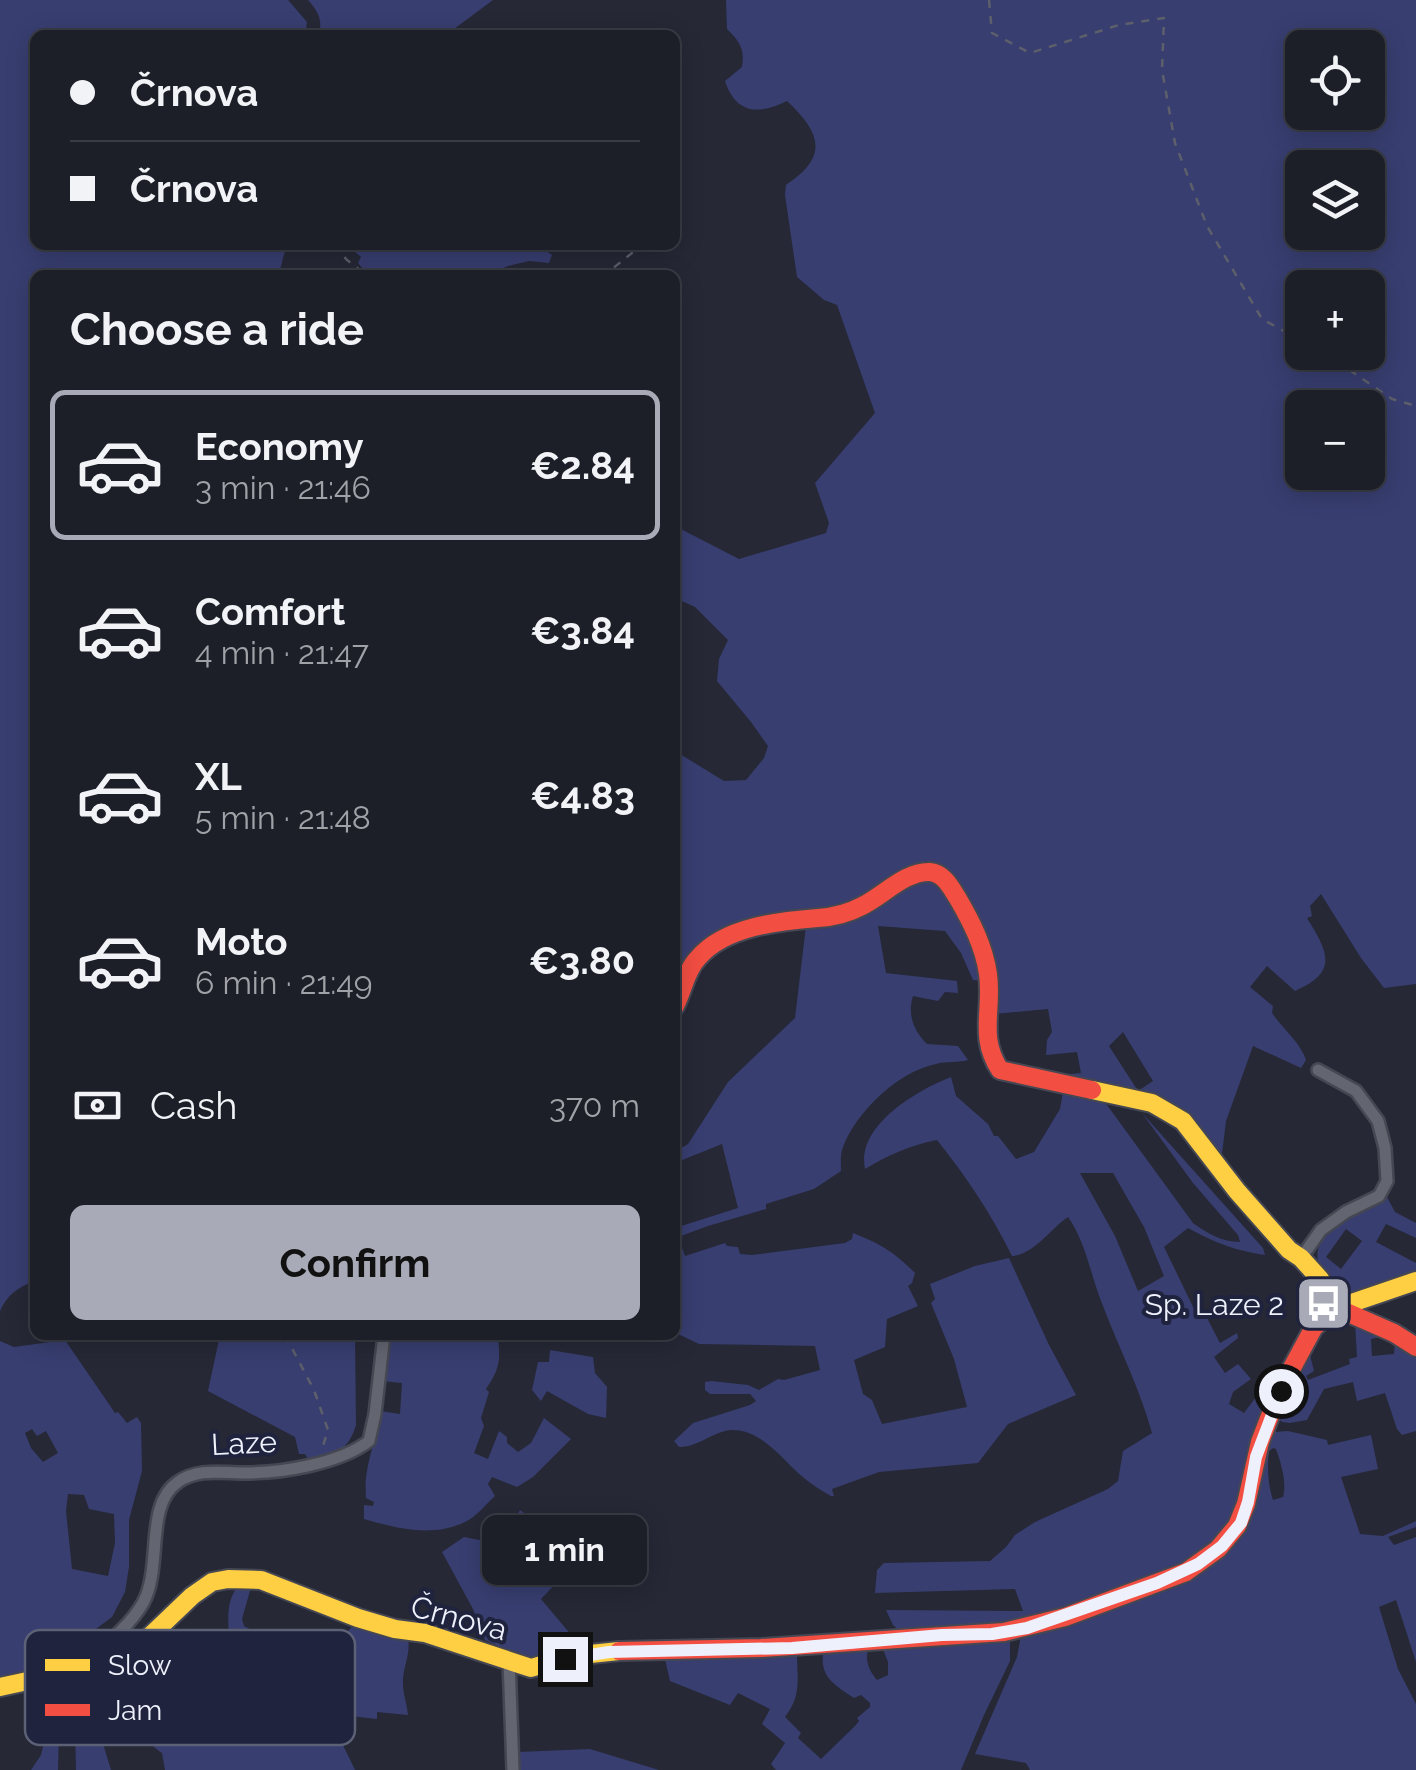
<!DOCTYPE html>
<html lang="en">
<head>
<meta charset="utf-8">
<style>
  :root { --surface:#1c1e28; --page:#292b34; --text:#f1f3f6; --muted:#a0a2a8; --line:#3a3c45; --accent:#a8abb7 }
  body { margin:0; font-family:Raleway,sans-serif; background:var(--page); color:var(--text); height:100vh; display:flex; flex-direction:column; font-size:38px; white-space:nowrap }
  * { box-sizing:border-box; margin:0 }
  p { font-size:32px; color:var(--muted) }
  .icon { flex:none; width:55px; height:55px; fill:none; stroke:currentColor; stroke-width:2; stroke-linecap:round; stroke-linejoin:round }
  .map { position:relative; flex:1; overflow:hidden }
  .sheet { position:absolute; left:30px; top:270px; width:650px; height:1070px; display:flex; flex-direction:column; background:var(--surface); border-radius:15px; box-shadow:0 5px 25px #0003,0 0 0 2px var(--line) }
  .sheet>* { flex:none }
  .guide { position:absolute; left:30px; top:30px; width:650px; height:220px; border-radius:15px; box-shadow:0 5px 25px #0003,0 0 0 2px var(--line); display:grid; align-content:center; height:220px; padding:0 40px; background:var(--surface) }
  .controls { position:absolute; left:1285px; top:30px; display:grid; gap:20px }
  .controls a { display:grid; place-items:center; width:100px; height:100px; border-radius:15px; background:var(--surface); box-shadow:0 5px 25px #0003,0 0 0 2px var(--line); font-size:50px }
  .end { position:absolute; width:45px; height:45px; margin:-22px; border:12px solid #eef1fc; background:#111; box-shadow:0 0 0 5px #111 }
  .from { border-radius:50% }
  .bubble { position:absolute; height:70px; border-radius:15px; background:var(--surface); box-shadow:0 5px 25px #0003,0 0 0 2px var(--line); font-size:32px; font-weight:700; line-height:70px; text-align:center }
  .guide b { display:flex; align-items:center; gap:35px; height:95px; font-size:38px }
  .guide b+b { border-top:2px solid var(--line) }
  .guide i { width:25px; height:25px; background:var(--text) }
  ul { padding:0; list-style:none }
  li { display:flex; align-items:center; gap:30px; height:150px; margin:0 20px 15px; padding:0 20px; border:5px solid transparent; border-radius:15px }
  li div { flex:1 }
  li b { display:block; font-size:38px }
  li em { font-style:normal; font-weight:700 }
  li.active { border-color:var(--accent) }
  li>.icon { width:90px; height:90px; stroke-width:1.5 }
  h2 { padding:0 40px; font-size:45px; line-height:120px }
  .pay { display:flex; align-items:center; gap:25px; height:110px; padding:0 40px; font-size:38px }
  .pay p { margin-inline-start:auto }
  .action { display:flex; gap:20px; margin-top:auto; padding:20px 40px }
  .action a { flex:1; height:115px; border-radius:15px; background:var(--accent); color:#111; font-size:40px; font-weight:700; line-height:115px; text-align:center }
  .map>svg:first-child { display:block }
  .green { fill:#383e70; fill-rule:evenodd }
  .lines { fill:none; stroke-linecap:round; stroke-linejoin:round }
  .street-casing { stroke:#454752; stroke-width:16 }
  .slow-casing { stroke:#454752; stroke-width:22 }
  .jam-casing { stroke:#454752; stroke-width:22 }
  .path { stroke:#5d5f6b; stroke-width:2.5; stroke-dasharray:8 8; stroke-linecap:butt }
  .street { stroke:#636571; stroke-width:11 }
  .slow { stroke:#ffcf43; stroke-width:18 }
  .jam { stroke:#f24e42; stroke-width:18 }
  .route { stroke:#eef1fc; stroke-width:12 }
  .labels { text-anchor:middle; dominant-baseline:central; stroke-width:8; stroke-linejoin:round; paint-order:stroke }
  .poi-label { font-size:30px; fill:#eef1fc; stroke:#1f233d; text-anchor:end }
  .street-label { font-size:30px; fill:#eef1fc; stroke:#1f233d }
  .key { fill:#1f233d; stroke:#5d6176; stroke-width:2.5 }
  .key-label { font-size:28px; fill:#eef1fc }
</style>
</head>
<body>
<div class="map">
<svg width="1416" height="1770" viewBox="0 0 1416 1770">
  <rect width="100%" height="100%" fill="#262836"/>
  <g class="green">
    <path d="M0 0H288L307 22 305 35H35V245H290L284 254 279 275H35V1281C18 1287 7 1295 0 1311Z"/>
    <path d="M308 0H493L450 32 451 35H319C323 20 318 11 308 0Z"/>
    <path d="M726 0H1416V984L1384 988 1361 958 1321 894 1310 906 1312 916 1307 918C1328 952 1339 972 1295 991L1267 966 1250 987 1273 1006 1272 1013C1283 1029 1300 1042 1306 1060L1301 1068 1253 1046 1226 1121 1221 1162 1186 1119 1051 1076 1081 1073 1077 1052 1046 1055 1047 1040 1052 1032 1048 1009 994 1014V986L935 868 920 864 907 869 855 905 736 926 675 997V751L724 781 746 780 764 758 768 746 751 722 717 681 719 659 728 640 695 607 675 598V526L739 559 826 533 829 523 815 483 875 413 837 305 824 300 797 277 785 195 786 185C830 156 820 132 787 101 758 115 736 114 725 81L742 67C745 49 740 42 727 29ZM1302 48H1368V112H1302ZM1302 168H1368V232H1302ZM1302 288H1368V352H1302ZM1302 408H1368V472H1302ZM1123 1032 1153 1081 1138 1091 1109 1046Z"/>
    <polygon points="347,245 538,245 552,255 549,263 529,261 508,266 488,275 375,275 363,269 358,263 361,257"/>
    <path d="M925 876 949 888 966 920 985 981 973 980 961 953 945 931 878 926 886 973 957 981 958 993 945 992 938 1001 913 996C907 1015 914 1031 927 1044L958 1046 968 1060C957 1063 947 1061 936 1064 899 1071 856 1112 843 1147 840 1154 841 1163 841 1171L814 1189 766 1204V1209L708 1226 678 1237 685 1256 725 1243 727 1246 738 1247 740 1254 752 1255 845 1243 852 1239 853 1233C881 1244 894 1252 915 1273L912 1283 908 1286 918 1306 887 1319 885 1347 854 1360 863 1394 872 1400 882 1424 967 1407 954 1359 931 1303 935 1299 930 1284 975 1266 1009 1258 1049 1345 1076 1395 1008 1424 978 1463 879 1472 832 1489 834 1496H831C822 1491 812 1485 804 1478 782 1460 763 1430 732 1430 713 1431 697 1448 679 1447L674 1441 693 1423 750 1405 756 1401 750 1394H710L705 1390V1382L711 1381 748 1385 759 1390 778 1379 784 1380 820 1370 815 1346 699 1344 676 1333C678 1314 683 1299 681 1280L675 1279V1228L738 1208 722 1144 675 1163V1145L683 1147 688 1144 728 1082 795 1018 806 926Z"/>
    <path d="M951 1077 956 1096 988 1124 994 1136H998L1016 1159 1034 1152 1060 1109 1063 1092 1099 1099 1107 1105 1193 1223C1207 1233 1222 1242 1240 1242L1238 1235 1193 1183 1142 1113 1263 1248 1265 1255C1236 1251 1213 1242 1188 1228L1164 1247 1199 1319 1206 1316 1220 1343 1237 1333 1238 1338 1214 1357 1225 1373 1238 1364 1251 1379 1233 1392 1229 1404 1244 1413 1265 1385 1278 1374 1241 1511 1199 1558 1098 1600 1001 1628 901 1632 893 1625 886 1610 1023 1611 1015 1589 875 1593 877 1570 884 1563 990 1561 1006 1547 1015 1535 1035 1522 1108 1489 1118 1481 1123 1451 1152 1433C1140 1389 1119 1348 1103 1306 1091 1277 1086 1242 1068 1217 1050 1229 1035 1254 1012 1256 992 1215 966 1176 937 1140 911 1145 888 1155 865 1169 856 1125 918 1090 951 1077ZM1080 1173H1113L1144 1227 1164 1276 1138 1291 1115 1236Z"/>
    <path d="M1387 1197 1395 1212 1416 1223V1238L1386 1224 1376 1242 1416 1263V1278L1347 1299C1308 1268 1305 1241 1353 1216 1365 1210 1377 1207 1387 1197ZM1346 1229 1362 1241 1341 1269 1326 1257Z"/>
    <polygon points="1355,1323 1385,1336 1371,1339 1372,1356 1394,1354 1395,1340 1416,1354 1416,1431 1402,1435 1397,1429 1385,1393 1357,1401 1353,1382 1324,1389 1307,1420 1290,1423 1282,1422 1277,1417 1309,1351 1314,1371 1306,1376 1308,1380 1350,1364 1349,1359 1357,1357"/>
    <path d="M220 1335H355L356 1425C348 1452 334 1454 309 1461L305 1454H299L295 1437 208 1391Z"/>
    <path d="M387 1335H498C500 1360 501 1367 486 1389L489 1392 481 1418 484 1426 474 1453 488 1459 499 1431 507 1437V1443L518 1452 531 1443 544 1418 571 1439 533 1477 517 1487 492 1477 488 1484 495 1496C486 1504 476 1517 465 1522 432 1538 396 1528 364 1519V1505L373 1506 374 1502 366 1498C363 1465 377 1442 380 1411L400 1414 402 1383 382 1381Z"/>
    <path d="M65 1340 115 1413 118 1412 127 1423 137 1417 141 1423 142 1471 129 1520V1567L125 1592 112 1617 89 1634 74 1651 45 1672 0 1680V1341L14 1347ZM32 1429 37 1436 46 1431 58 1453 43 1462 31 1448 25 1433ZM68 1494 84 1495 89 1509 114 1514 115 1543 108 1576 72 1569 66 1511Z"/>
    <polygon points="550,1350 593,1357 595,1373 607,1387 606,1418 588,1414 547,1391 541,1401 532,1390 538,1362 549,1362"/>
    <path d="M1288 1431 1327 1440 1328 1445 1371 1435 1378 1469 1341 1477 1360 1534 1383 1536 1416 1521V1527L1388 1537 1394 1545 1416 1537V1662L1396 1600 1379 1607 1398 1669 1416 1704V1770H1030L1026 1763 975 1754 1017 1657 1021 1636 1118 1603 1245 1528 1256 1499 1267 1447 1274 1432ZM1273 1448 1276 1449C1281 1463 1287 1482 1283 1497L1273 1500C1268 1485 1267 1467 1269 1451Z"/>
    <polygon points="520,1510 582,1556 541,1599 583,1649 541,1658 519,1655 485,1640 473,1609 442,1552 464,1537 479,1540 493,1531 503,1538 518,1526 515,1519"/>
    <path d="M238 1586 251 1587 242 1619 244 1626 295 1654 299 1651 314 1657 318 1650 332 1654 338 1643 355 1623 407 1635C412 1650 404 1664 403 1679 402 1692 407 1703 408 1715L377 1712V1719L332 1714 329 1716 355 1770H165L162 1753C155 1748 149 1744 146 1735 144 1727 145 1718 144 1710 140 1672 125 1673 93 1680L92 1674C117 1662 141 1644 170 1648L177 1693 219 1688 217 1641 229 1637C228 1619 226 1601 238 1586Z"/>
    <path d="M1010 1638V1661L984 1715 961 1770H776L771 1764 785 1743 762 1724 770 1709 738 1693 730 1705 670 1681 665 1659 667 1655 797 1653C797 1679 802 1695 785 1717L801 1733 798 1738 821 1759 855 1726 859 1721 857 1718 870 1707V1703L861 1695 854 1698C836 1686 820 1678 823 1654L829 1651 869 1648C864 1659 869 1671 877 1680L888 1675V1662L882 1647Z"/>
    <polygon points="74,1682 104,1747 111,1770 76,1770 75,1730 59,1731 58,1770 31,1770 41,1755 50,1716 32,1687"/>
    <polygon points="590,1749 659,1770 519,1770 518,1752"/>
  </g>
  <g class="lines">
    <defs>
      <g id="street">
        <polyline points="1301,1258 1321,1230 1346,1212 1379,1196 1387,1181 1385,1148 1378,1121 1356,1091 1318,1070"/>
        <polyline points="509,1661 513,1770"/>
        <path d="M79 1668C101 1648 128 1629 143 1603 163 1567 144 1505 178 1482 198 1468 221 1473 244 1473 281 1473 339 1464 369 1441L375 1414 384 1335"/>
      </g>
      <g id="slow">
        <polyline points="1092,1090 1152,1103 1183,1121 1237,1191 1289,1250 1301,1258 1320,1279 1337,1308 1416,1281"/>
        <polyline points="0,1687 106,1664 147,1639 192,1596 212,1582 228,1579 261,1580 358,1618 395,1629 425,1633 531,1668 571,1656 619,1651"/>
      </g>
      <g id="jam">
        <path d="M675 1006C683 991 686 970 698 958 725 926 780 921 818 918 833 917 849 913 862 906 883 896 905 871 930 872 943 873 950 886 957 897 971 921 984 946 988 974 993 1010 978 1037 1000 1070L1092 1090"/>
        <polyline points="619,1651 761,1648 1004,1632 1065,1617 1186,1572 1218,1549 1237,1526 1246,1504 1260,1442 1280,1390 1314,1327 1337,1308 1394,1333 1416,1347"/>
      </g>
    </defs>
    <use href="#street" class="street-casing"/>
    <use href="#slow" class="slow-casing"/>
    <use href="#jam" class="jam-casing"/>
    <g class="path">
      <polyline points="989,0 992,33 1030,53 1119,25 1164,18 1162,70 1175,143 1207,226 1262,319 1302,341"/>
      <polyline points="334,245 347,260 366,275"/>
      <polyline points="537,275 551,275"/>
      <polyline points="600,275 612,269 642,245"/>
      <polyline points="1323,352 1392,399 1416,406"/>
      <polyline points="285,1335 314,1390 328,1430 323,1446"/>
    </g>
    <use href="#street" class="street"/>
    <use href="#slow" class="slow"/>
    <use href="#jam" class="jam"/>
  </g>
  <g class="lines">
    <polyline class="route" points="565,1659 609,1652 792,1648 942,1635 992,1634 1027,1628 1157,1583 1198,1564 1222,1546 1241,1523 1248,1502 1256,1457 1281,1391"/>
  </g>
  <defs>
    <symbol id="bus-square" viewBox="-11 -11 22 22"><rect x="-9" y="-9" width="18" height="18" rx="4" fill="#a8abb7" stroke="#1f233d"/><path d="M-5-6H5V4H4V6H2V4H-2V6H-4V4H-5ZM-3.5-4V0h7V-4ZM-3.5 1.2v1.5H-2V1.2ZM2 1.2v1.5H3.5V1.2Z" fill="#fff"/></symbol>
  </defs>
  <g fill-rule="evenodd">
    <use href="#bus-square" x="1292" y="1272" width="63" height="63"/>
  </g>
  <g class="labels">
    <g class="poi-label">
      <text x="1284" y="1304">Sp. Laze 2</text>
    </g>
    <g class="street-label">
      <text transform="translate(244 1443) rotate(-3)">Laze</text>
      <text transform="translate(459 1618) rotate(15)">Črnova</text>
    </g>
  </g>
  <rect x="25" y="1630" width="330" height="115" rx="15" class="key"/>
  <rect x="45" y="1659" width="45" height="12" fill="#ffcf43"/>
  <rect x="45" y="1704" width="45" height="12" fill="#f24e42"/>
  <g class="key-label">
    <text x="108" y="1675">Slow</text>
    <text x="108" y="1720">Jam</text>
  </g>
</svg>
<div class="controls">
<a><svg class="icon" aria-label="locate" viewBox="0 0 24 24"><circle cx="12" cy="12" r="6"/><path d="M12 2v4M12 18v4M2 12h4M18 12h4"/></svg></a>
<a><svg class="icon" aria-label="layers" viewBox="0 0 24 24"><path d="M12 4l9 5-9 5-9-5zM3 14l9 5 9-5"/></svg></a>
<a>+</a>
<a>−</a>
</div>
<i class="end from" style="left:1281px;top:1391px"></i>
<i class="end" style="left:565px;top:1659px"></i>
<div class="bubble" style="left:482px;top:1515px;width:165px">1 min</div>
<div class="guide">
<b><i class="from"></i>Črnova</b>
<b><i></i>Črnova</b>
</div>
<section class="sheet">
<h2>Choose a ride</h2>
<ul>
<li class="active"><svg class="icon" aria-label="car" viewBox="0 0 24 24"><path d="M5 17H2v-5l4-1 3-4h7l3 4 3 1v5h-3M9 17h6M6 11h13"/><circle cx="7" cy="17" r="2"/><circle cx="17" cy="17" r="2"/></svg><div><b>Economy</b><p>3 min · 21:46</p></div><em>€2.84</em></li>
<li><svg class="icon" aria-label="car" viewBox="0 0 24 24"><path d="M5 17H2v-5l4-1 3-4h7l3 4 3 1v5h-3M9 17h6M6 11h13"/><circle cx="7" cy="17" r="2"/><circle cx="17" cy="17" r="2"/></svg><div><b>Comfort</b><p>4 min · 21:47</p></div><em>€3.84</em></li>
<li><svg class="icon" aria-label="car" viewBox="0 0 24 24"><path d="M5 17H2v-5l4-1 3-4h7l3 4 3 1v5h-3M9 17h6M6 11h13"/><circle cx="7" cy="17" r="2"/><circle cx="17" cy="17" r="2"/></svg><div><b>XL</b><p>5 min · 21:48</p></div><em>€4.83</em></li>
<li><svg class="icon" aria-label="car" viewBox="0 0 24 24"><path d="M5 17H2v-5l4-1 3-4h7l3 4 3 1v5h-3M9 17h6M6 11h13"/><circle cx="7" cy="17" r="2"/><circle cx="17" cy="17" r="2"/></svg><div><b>Moto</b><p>6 min · 21:49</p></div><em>€3.80</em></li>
</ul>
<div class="pay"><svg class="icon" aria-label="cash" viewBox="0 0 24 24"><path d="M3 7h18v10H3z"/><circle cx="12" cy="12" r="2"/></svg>Cash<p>370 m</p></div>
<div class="action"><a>Confirm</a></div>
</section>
</div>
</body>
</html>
